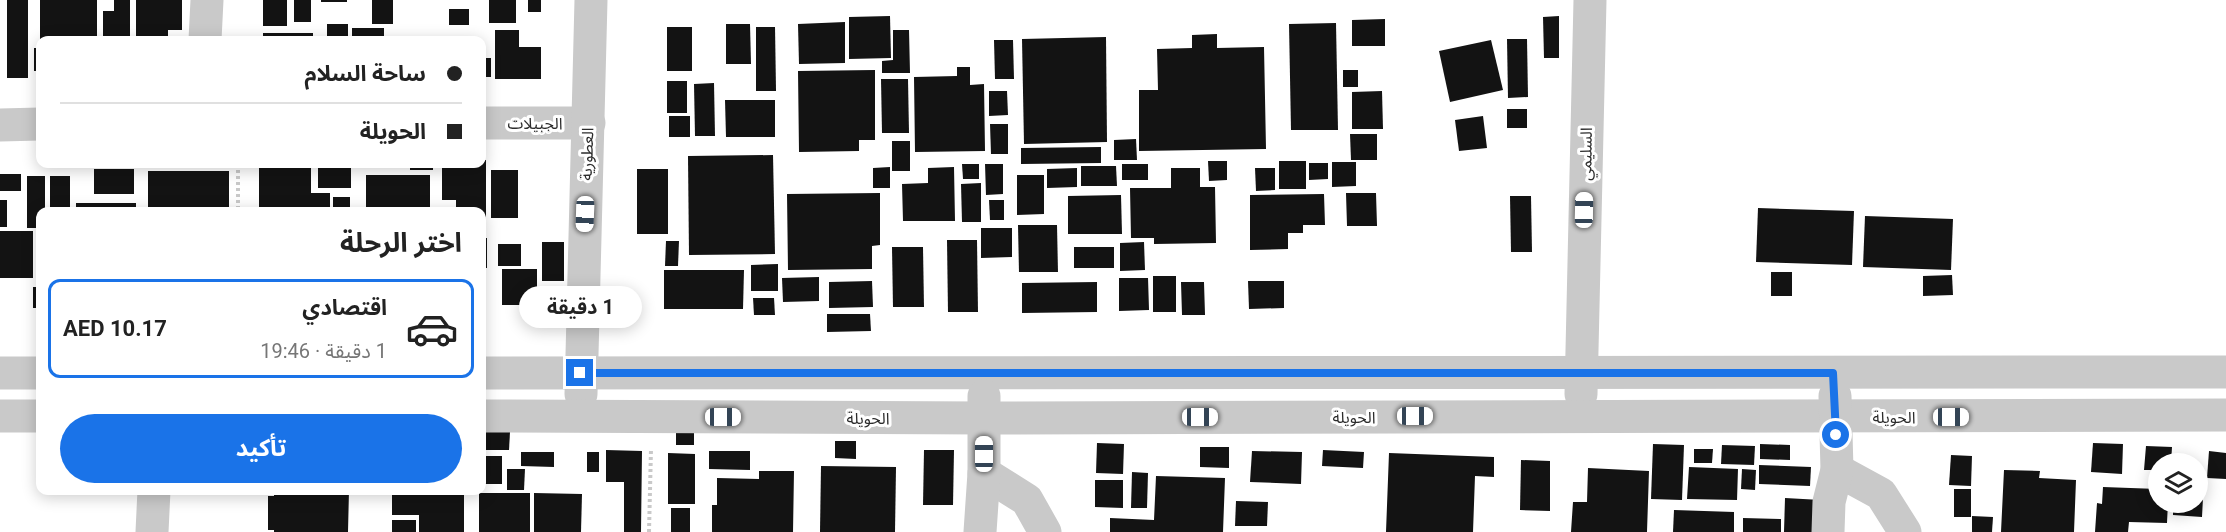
<!DOCTYPE html>
<html lang="ar">
<head>
<meta charset="utf-8">
<style>
  :root { --surface:#fff; --page:#f2f2f2; --text:#222; --muted:#767676; --line:#e0e0e0; --accent:#1a73e8 }
  body { margin:0; font-family:Roboto,"Noto Sans Arabic",sans-serif; background:var(--page); color:var(--text); direction:rtl; height:100vh; display:flex; flex-direction:column; font-size:22px; white-space:nowrap }
  * { box-sizing:border-box; margin:0 }
  p { font-size:20px; color:var(--muted) }
  .icon { flex:none; width:33px; height:33px; fill:none; stroke:currentColor; stroke-width:2; stroke-linecap:round; stroke-linejoin:round }
  .map { position:relative; flex:1; overflow:hidden; direction:ltr }
  .sheet { position:absolute; left:36px; top:207px; width:450px; height:288px; display:flex; flex-direction:column; background:var(--surface); border-radius:12px; box-shadow:0 3px 15px #0003; direction:rtl }
  .sheet>* { flex:none }
  .guide { position:absolute; left:36px; top:36px; width:450px; height:132px; border-radius:12px; box-shadow:0 3px 15px #0003; direction:rtl; display:grid; align-content:center; height:132px; padding:0 24px; background:var(--surface) }
  .controls { position:absolute; left:2148px; top:453px; display:grid; gap:12px }
  .controls a { display:grid; place-items:center; width:60px; height:60px; border-radius:50%; background:var(--surface); box-shadow:0 3px 15px #0003; font-size:30px }
  .end { position:absolute; width:27px; height:27px; margin:-14px; border:8px solid #1a73e8; background:#fff; box-shadow:0 0 0 3px #fff }
  .from { border-radius:50% }
  .bubble { position:absolute; height:42px; border-radius:21px; background:var(--surface); box-shadow:0 3px 15px #0003; font-size:20px; font-weight:700; line-height:42px; text-align:center; direction:rtl }
  .car { position:absolute; width:18px; height:36px; margin:-18px -9px; border-radius:8px; box-shadow:0 0 4px 2px #0007; background:linear-gradient(#fff 24%,#345 0 40%,#fff 0 76%,#345 0 86%,#fff 0) }
  .guide b { display:flex; align-items:center; gap:21px; height:57px; font-size:22px }
  .guide b+b { border-top:2px solid var(--line) }
  .guide i { width:15px; height:15px; background:var(--text) }
  ul { padding:0; list-style:none }
  li { display:flex; align-items:center; gap:18px; height:99px; margin:0 12px 9px; padding:0 12px; border:3px solid transparent; border-radius:12px }
  li div { flex:1 }
  li b { display:block; font-size:22px }
  li em { font-style:normal; font-weight:700 }
  li.active { border-color:var(--accent) }
  li>.icon { width:54px; height:54px; stroke-width:1.5 }
  h2 { padding:0 24px; font-size:27px; line-height:72px }
  .cta { display:flex; gap:12px; margin-top:auto; padding:12px 24px }
  .cta a { flex:1; height:69px; border-radius:36px; background:var(--accent); color:#fff; font-size:24px; font-weight:700; line-height:69px; text-align:center }
  .map>svg:first-child { display:block }
  .building { fill:#131313 }
  .lines { fill:none; stroke-linecap:round; stroke-linejoin:round }
  .path { stroke:#c9c9c9; stroke-width:4; stroke-dasharray:3 3; stroke-linecap:butt }
  .street { stroke:#c9c9c9; stroke-width:33 }
  .route { stroke:#1a73e8; stroke-width:8 }
  .labels { text-anchor:middle; dominant-baseline:central; stroke-width:6; stroke-linejoin:round; paint-order:stroke }
  .street-label { font-size:16px; fill:#2c2c2c; stroke:#fff }
</style>
</head>
<body>
<div class="map">
<svg width="2226" height="532" viewBox="0 0 2226 532">
  <rect width="100%" height="100%" fill="#fff"/>
  <g class="building">
    <rect x="7" y="0" width="21" height="78"/>
    <rect x="40" y="0" width="57" height="40"/>
    <polygon points="114,0 130,0 130,40 103,40 103,11 114,11"/>
    <polygon points="136,0 182,0 182,30 168,30 168,39 136,39"/>
    <rect x="263" y="0" width="24" height="26"/>
    <rect x="294" y="0" width="17" height="22"/>
    <rect x="321" y="0" width="26" height="2"/>
    <rect x="372" y="0" width="21" height="24"/>
    <rect x="489" y="0" width="27" height="23"/>
    <rect x="528" y="0" width="13" height="12"/>
    <rect x="449" y="9" width="20" height="16"/>
    <polygon points="890,16 891,58 849,59 849,17"/>
    <polygon points="1559,16 1559,58 1544,58 1543,17"/>
    <polygon points="1385,19 1385,46 1352,46 1352,20"/>
    <polygon points="845,22 845,63 799,64 798,24"/>
    <polygon points="1336,23 1338,130 1291,130 1289,24"/>
    <rect x="327" y="24" width="21" height="13"/>
    <polygon points="726,24 750,24 751,64 726,64"/>
    <rect x="667" y="27" width="25" height="44"/>
    <polygon points="756,27 775,27 776,91 756,91"/>
    <rect x="352" y="28" width="32" height="11"/>
    <polygon points="495,30 519,30 519,47 541,47 541,79 495,79"/>
    <polygon points="893,30 909,30 910,73 882,73 882,61 893,60"/>
    <rect x="263" y="33" width="50" height="7"/>
    <polygon points="1217,34 1217,48 1264,47 1266,149 1139,151 1139,90 1158,90 1157,49 1192,48 1192,35"/>
    <rect x="401" y="37" width="19" height="3"/>
    <polygon points="1106,37 1107,142 1024,144 1022,39"/>
    <polygon points="1507,39 1527,39 1528,97 1508,98"/>
    <polygon points="994,40 1013,40 1014,79 995,79"/>
    <polygon points="1491,40 1503,90 1450,102 1439,51"/>
    <rect x="34" y="48" width="6" height="23"/>
    <rect x="482" y="58" width="9" height="19"/>
    <polygon points="957,67 970,67 970,85 984,84 985,151 915,152 914,77 957,76"/>
    <polygon points="875,70 875,140 859,140 859,151 799,152 798,71"/>
    <rect x="1343" y="70" width="15" height="17"/>
    <polygon points="881,79 908,79 909,133 882,133"/>
    <rect x="667" y="81" width="20" height="32"/>
    <polygon points="714,83 715,136 695,136 694,84"/>
    <polygon points="989,91 1007,91 1008,115 989,116"/>
    <polygon points="1382,91 1383,129 1352,129 1352,92"/>
    <polygon points="725,100 775,100 775,137 726,137"/>
    <rect x="1507" y="109" width="20" height="19"/>
    <rect x="669" y="116" width="21" height="21"/>
    <polygon points="1483,116 1487,148 1459,151 1455,120"/>
    <polygon points="990,124 1008,124 1008,154 991,154"/>
    <polygon points="1350,134 1377,134 1377,160 1351,160"/>
    <polygon points="1136,139 1137,160 1114,160 1114,140"/>
    <rect x="892" y="141" width="18" height="30"/>
    <polygon points="1101,147 1101,163 1021,164 1021,148"/>
    <polygon points="773,155 775,254 689,255 688,156"/>
    <polygon points="482,160 486,160 486,226 482,226 482,212 456,212 456,200 442,200 442,164 482,164"/>
    <polygon points="1208,161 1227,161 1227,180 1209,181"/>
    <rect x="1279" y="161" width="27" height="28"/>
    <polygon points="1332,162 1356,162 1356,186 1332,187"/>
    <polygon points="1309,163 1328,163 1328,179 1309,180"/>
    <polygon points="259,164 311,164 311,193 330,193 330,212 259,212"/>
    <rect x="318" y="164" width="33" height="24"/>
    <rect x="410" y="164" width="23" height="6"/>
    <polygon points="962,164 979,164 979,179 963,179"/>
    <polygon points="985,164 1003,164 1003,194 986,195"/>
    <rect x="1122" y="164" width="26" height="16"/>
    <polygon points="1081,166 1116,166 1117,186 1081,186"/>
    <polygon points="890,167 890,188 873,188 873,168"/>
    <polygon points="954,167 955,221 903,221 902,184 928,183 928,168"/>
    <polygon points="1077,168 1077,187 1047,188 1047,169"/>
    <polygon points="1171,168 1200,168 1200,187 1215,187 1216,243 1154,244 1154,238 1131,238 1130,188 1171,188"/>
    <polygon points="1255,168 1275,168 1275,190 1256,191"/>
    <rect x="94" y="169" width="40" height="25"/>
    <rect x="637" y="169" width="31" height="65"/>
    <rect x="491" y="170" width="27" height="48"/>
    <rect x="148" y="171" width="81" height="41"/>
    <rect x="0" y="174" width="21" height="17"/>
    <rect x="366" y="175" width="64" height="37"/>
    <polygon points="1017,175 1044,175 1044,214 1017,215"/>
    <polygon points="27,176 45,176 45,212 40,212 40,228 27,228"/>
    <rect x="50" y="176" width="20" height="36"/>
    <polygon points="981,183 981,222 962,222 961,184"/>
    <polygon points="880,193 880,245 872,246 872,269 788,270 787,194"/>
    <polygon points="1346,193 1376,193 1377,226 1347,226"/>
    <polygon points="1324,194 1325,225 1303,225 1303,233 1288,233 1288,249 1250,250 1250,195"/>
    <polygon points="1121,195 1122,234 1068,234 1068,196"/>
    <polygon points="1510,196 1531,196 1532,252 1511,252"/>
    <rect x="333" y="197" width="17" height="15"/>
    <rect x="0" y="200" width="7" height="27"/>
    <polygon points="989,200 1004,200 1004,220 990,220"/>
    <rect x="76" y="203" width="60" height="9"/>
    <polygon points="1758,208 1854,211 1852,265 1756,262"/>
    <polygon points="1865,216 1953,219 1951,270 1863,267"/>
    <polygon points="1018,225 1057,225 1058,272 1019,272"/>
    <polygon points="981,228 1012,228 1012,257 981,258"/>
    <rect x="0" y="231" width="33" height="47"/>
    <rect x="482" y="238" width="5" height="30"/>
    <polygon points="947,240 977,240 978,312 948,312"/>
    <polygon points="666,241 679,241 678,266 665,266"/>
    <rect x="542" y="242" width="22" height="39"/>
    <polygon points="1144,242 1145,270 1120,271 1120,243"/>
    <rect x="498" y="244" width="23" height="22"/>
    <polygon points="892,247 923,247 924,307 893,307"/>
    <rect x="1074" y="247" width="40" height="21"/>
    <polygon points="778,264 778,291 751,291 751,265"/>
    <rect x="502" y="269" width="35" height="36"/>
    <polygon points="664,270 744,270 743,309 664,309"/>
    <rect x="1771" y="272" width="21" height="24"/>
    <polygon points="1952,275 1953,295 1923,296 1923,276"/>
    <rect x="1153" y="276" width="23" height="36"/>
    <polygon points="819,277 819,301 783,302 782,278"/>
    <polygon points="1119,278 1148,278 1149,310 1119,311"/>
    <polygon points="872,281 873,307 829,308 829,282"/>
    <polygon points="1248,281 1284,281 1284,308 1249,309"/>
    <polygon points="1097,282 1097,312 1022,313 1022,283"/>
    <polygon points="1181,282 1204,282 1205,315 1182,315"/>
    <rect x="33" y="287" width="7" height="21"/>
    <polygon points="753,298 774,298 775,315 754,315"/>
    <polygon points="827,314 870,314 871,331 827,332"/>
    <rect x="676" y="431" width="18" height="14"/>
    <polygon points="482,432 510,432 509,450 482,450"/>
    <polygon points="835,441 856,441 856,459 835,458"/>
    <polygon points="1097,443 1124,444 1123,474 1096,473"/>
    <polygon points="2093,443 2123,444 2122,474 2091,472"/>
    <polygon points="1653,444 1684,445 1682,500 1651,499"/>
    <polygon points="1760,444 1790,445 1790,460 1760,459"/>
    <polygon points="1722,445 1755,446 1754,465 1721,464"/>
    <polygon points="2146,446 2172,447 2171,464 2158,464 2158,470 2144,470"/>
    <polygon points="1200,447 1229,447 1229,468 1200,467"/>
    <polygon points="1694,449 1713,449 1712,463 1694,463"/>
    <polygon points="606,450 642,451 641,532 624,532 624,482 606,482"/>
    <polygon points="924,450 954,450 953,505 923,505"/>
    <polygon points="1323,450 1364,452 1363,468 1322,466"/>
    <polygon points="709,451 750,451 750,470 709,469"/>
    <polygon points="1252,451 1302,452 1301,484 1250,482"/>
    <polygon points="2209,451 2226,453 2226,479 2207,478"/>
    <polygon points="521,452 554,452 554,467 521,466"/>
    <rect x="587" y="452" width="12" height="20"/>
    <polygon points="668,453 695,454 695,504 668,504"/>
    <polygon points="1389,453 1494,457 1494,477 1475,476 1473,532 1386,532"/>
    <polygon points="1951,455 1972,456 1971,486 1949,485"/>
    <rect x="482" y="456" width="20" height="28"/>
    <polygon points="1521,460 1550,461 1550,511 1520,510"/>
    <polygon points="1759,465 1811,467 1810,486 1759,484"/>
    <polygon points="821,466 896,467 895,532 820,532"/>
    <polygon points="1689,467 1738,469 1737,500 1687,499"/>
    <polygon points="1588,468 1649,471 1647,532 1571,532 1573,502 1587,502"/>
    <polygon points="507,469 525,469 524,490 507,490"/>
    <polygon points="1742,469 1756,470 1755,490 1741,489"/>
    <polygon points="2004,470 2040,471 2039,478 2076,480 2074,532 2001,532"/>
    <polygon points="759,471 794,471 793,532 712,532 712,505 717,505 717,478 759,479"/>
    <polygon points="1132,472 1148,473 1147,508 1131,508"/>
    <polygon points="1156,476 1225,478 1223,532 1110,532 1110,518 1154,520"/>
    <polygon points="2198,478 2204,479 2202,517 2173,515 2173,502 2198,502"/>
    <polygon points="1095,480 1123,480 1123,508 1095,507"/>
    <polygon points="2103,487 2158,489 2158,502 2168,502 2167,523 2129,522 2128,532 2095,532 2097,503 2102,504"/>
    <rect x="1954" y="489" width="17" height="28"/>
    <polygon points="274,490 349,490 348,532 274,532 274,530 268,530 268,496 274,496"/>
    <polygon points="392,490 438,490 438,493 464,493 464,532 419,532 419,515 392,515"/>
    <rect x="479" y="493" width="51" height="39"/>
    <polygon points="534,493 582,494 581,532 534,532"/>
    <polygon points="1785,498 1821,500 1819,532 1784,532"/>
    <polygon points="1236,501 1268,502 1267,526 1235,526"/>
    <rect x="671" y="508" width="19" height="24"/>
    <polygon points="1674,510 1734,512 1734,532 1673,532"/>
    <polygon points="1972,516 1993,517 1992,532 1972,532"/>
    <polygon points="1743,518 1781,519 1781,532 1743,532"/>
    <rect x="392" y="520" width="24" height="12"/>
  </g>
  <g class="lines">
    <g class="path">
      <polyline points="238,164 238,212"/>
      <polyline points="649,532 651,449"/>
    </g>
    <g class="street">
      <polyline points="205,40 207,0"/>
      <polyline points="482,123 589,123"/>
      <polyline points="0,125 40,124"/>
      <polyline points="0,373 40,373"/>
      <polyline points="482,373 2226,372"/>
      <polyline points="581,394 591,0"/>
      <polyline points="1581,394 1590,0"/>
      <polyline points="0,416 40,416"/>
      <polyline points="482,416 985,418 2226,415"/>
      <polyline points="1837,470 1881,494 1905,532"/>
      <polyline points="984,473 1027,500 1045,532"/>
      <polyline points="152,532 154,490"/>
      <polyline points="980,532 984,473 984,396"/>
      <polyline points="1828,532 1829,502 1837,470 1835,396"/>
    </g>
  </g>
  <g class="lines">
    <polyline class="route" points="580,373 1833,373 1836,435"/>
  </g>
  <g class="labels">
    <g class="street-label">
      <text x="535" y="123">الجبيلات</text>
      <text transform="translate(587 154) rotate(-88)">العطورية</text>
      <text transform="translate(1586 154) rotate(-89)">السليمي</text>
      <text x="1354" y="417">الحويلة</text>
      <text x="1894" y="417">الحويلة</text>
      <text x="868" y="418">الحويلة</text>
    </g>
  </g>
</svg>
<div class="controls">
<a><svg class="icon" aria-label="layers" viewBox="0 0 24 24"><path d="M12 4l9 5-9 5-9-5zM3 14l9 5 9-5"/></svg></a>
</div>
<i class="end from" style="left:1836px;top:435px"></i>
<i class="end" style="left:580px;top:373px"></i>
<div class="bubble" style="left:519px;top:286px;width:123px">1 دقيقة</div>
<i class="car" style="left:1584px;top:210px;rotate:1deg"></i>
<i class="car" style="left:585px;top:214px;rotate:182deg"></i>
<i class="car" style="left:1415px;top:416px;rotate:90deg"></i>
<i class="car" style="left:723px;top:417px;rotate:90deg"></i>
<i class="car" style="left:1200px;top:417px;rotate:90deg"></i>
<i class="car" style="left:1951px;top:417px;rotate:90deg"></i>
<i class="car" style="left:984px;top:454px;rotate:0deg"></i>
<div class="guide">
<b><i class="from"></i>ساحة السلام</b>
<b><i></i>الحويلة</b>
</div>
<section class="sheet">
<h2>اختر الرحلة</h2>
<ul>
<li class="active"><svg class="icon" aria-label="car" viewBox="0 0 24 24"><path d="M5 17H2v-5l4-1 3-4h7l3 4 3 1v5h-3M9 17h6M6 11h13"/><circle cx="7" cy="17" r="2"/><circle cx="17" cy="17" r="2"/></svg><div><b>اقتصادي</b><p>1 دقيقة · 19:46</p></div><em>AED 10.17</em></li>
</ul>
<div class="cta"><a>تأكيد</a></div>
</section>
</div>
</body>
</html>
